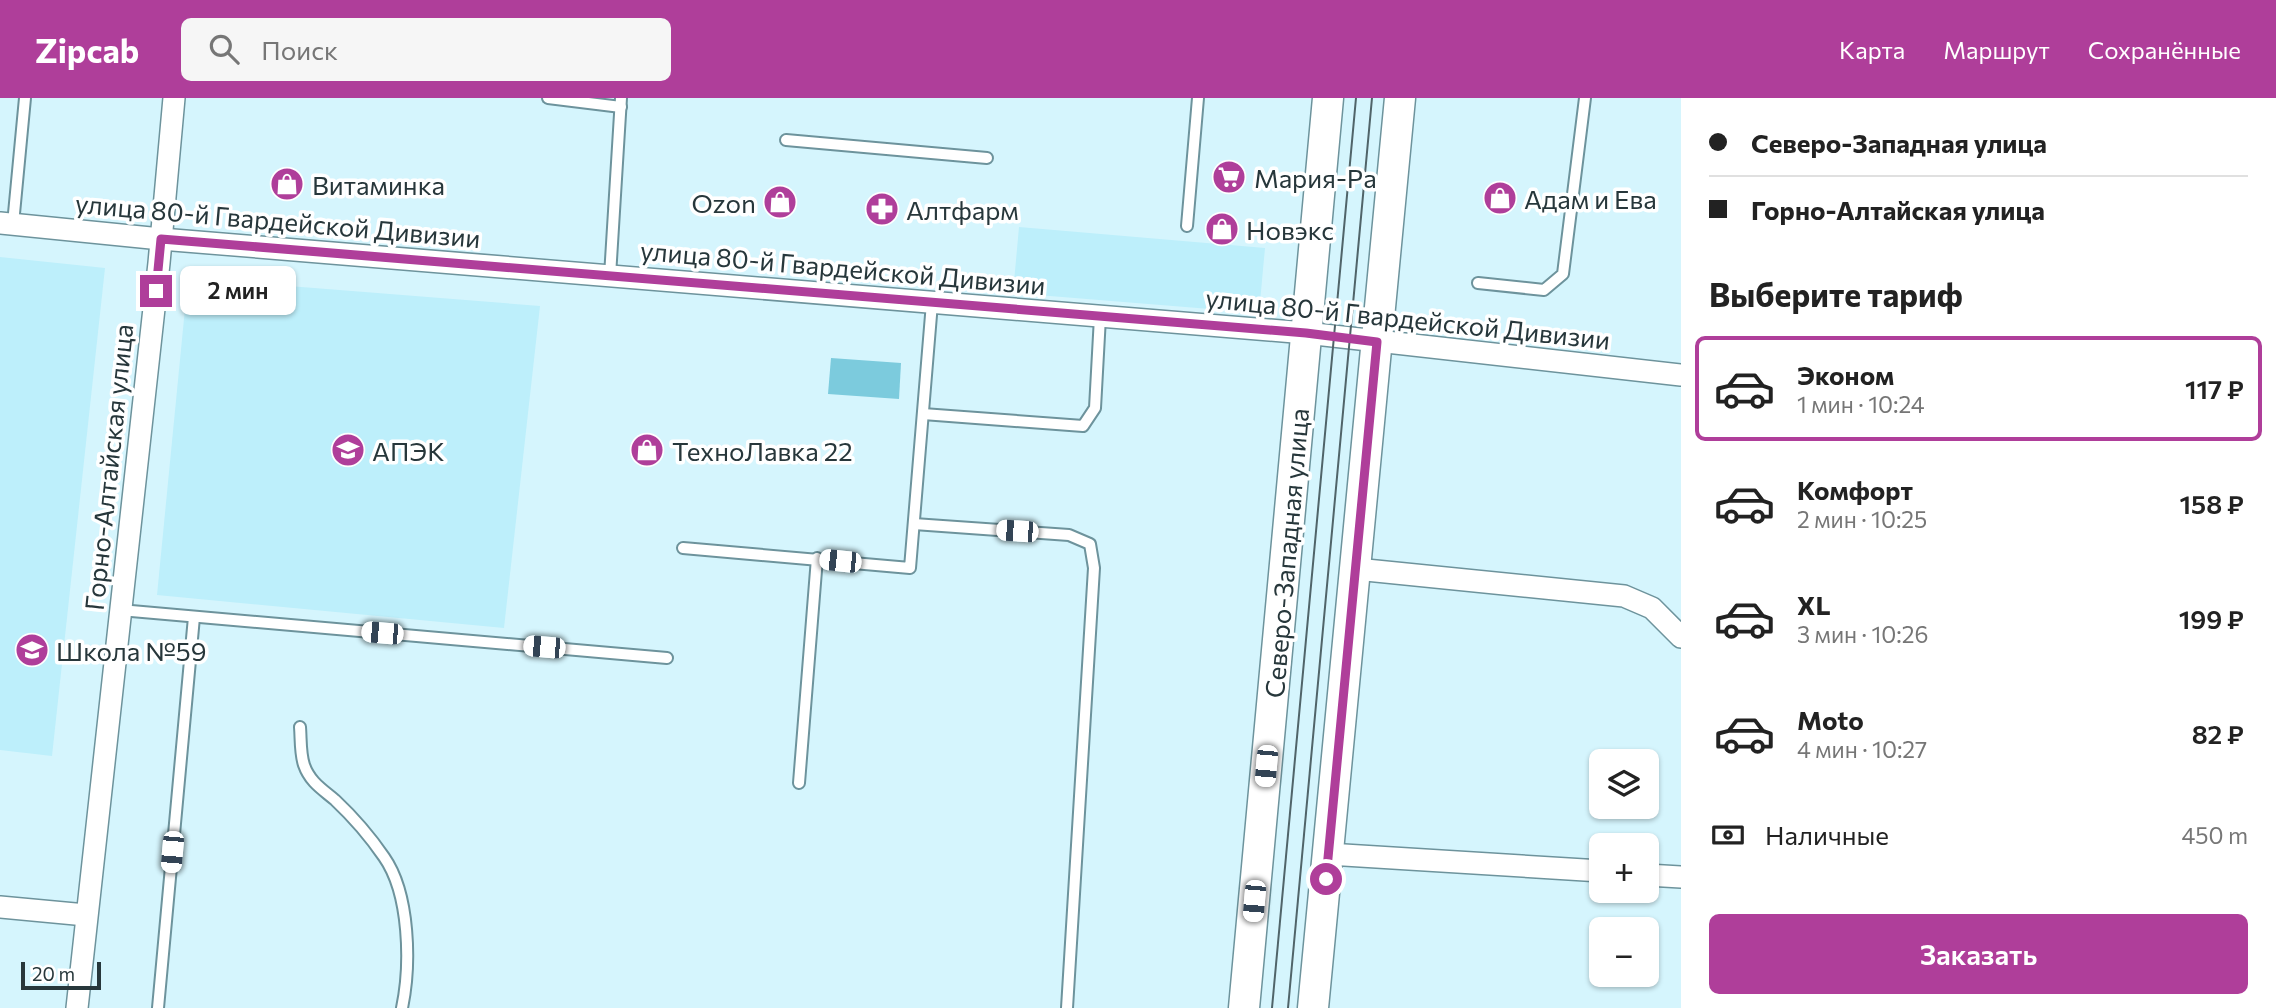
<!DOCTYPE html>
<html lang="ru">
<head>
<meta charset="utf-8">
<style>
  :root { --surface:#fff; --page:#f6f6f6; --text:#222; --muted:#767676; --line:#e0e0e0; --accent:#af3e9a }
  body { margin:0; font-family:Commissioner,sans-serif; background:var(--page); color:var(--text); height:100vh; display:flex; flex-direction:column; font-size:26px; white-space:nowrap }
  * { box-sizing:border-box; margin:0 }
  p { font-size:23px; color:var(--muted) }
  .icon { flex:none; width:38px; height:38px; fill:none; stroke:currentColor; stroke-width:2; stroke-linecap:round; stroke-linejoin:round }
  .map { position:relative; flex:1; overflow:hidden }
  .drawer { display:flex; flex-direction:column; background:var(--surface); width:595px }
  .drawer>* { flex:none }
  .banner { display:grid; align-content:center; height:154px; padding:0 28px; background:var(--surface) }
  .tools { position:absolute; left:1589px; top:651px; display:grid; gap:14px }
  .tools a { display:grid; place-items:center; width:70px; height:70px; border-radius:10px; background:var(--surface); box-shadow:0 2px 5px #0004; font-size:35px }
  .scale { position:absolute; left:21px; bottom:18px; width:80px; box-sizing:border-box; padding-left:7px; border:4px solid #27373b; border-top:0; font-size:19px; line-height:24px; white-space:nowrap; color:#27373b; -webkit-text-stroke:5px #fff; paint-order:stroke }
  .end { position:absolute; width:32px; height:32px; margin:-16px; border:9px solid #af3e9a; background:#fff; box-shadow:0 0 0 4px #fff }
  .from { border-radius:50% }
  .bubble { position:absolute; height:49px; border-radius:10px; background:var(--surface); box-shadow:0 2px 5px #0004; font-size:23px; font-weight:600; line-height:49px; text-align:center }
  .car { position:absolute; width:21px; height:42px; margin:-21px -10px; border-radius:9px; box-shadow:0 0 5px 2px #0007; background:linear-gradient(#fff 24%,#345 0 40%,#fff 0 76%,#345 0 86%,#fff 0) }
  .banner b { display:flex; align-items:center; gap:24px; height:66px; font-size:26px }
  .banner b+b { border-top:2px solid var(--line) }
  .banner i { width:18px; height:18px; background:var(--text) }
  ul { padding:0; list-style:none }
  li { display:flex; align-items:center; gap:21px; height:105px; margin:0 14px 10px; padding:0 14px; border:4px solid transparent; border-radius:10px }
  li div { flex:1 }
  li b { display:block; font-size:26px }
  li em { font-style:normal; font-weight:600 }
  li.current { border-color:var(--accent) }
  li>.icon { width:63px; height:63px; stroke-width:1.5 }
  h2 { padding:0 28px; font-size:32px; line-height:84px }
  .pay { display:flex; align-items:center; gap:18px; height:77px; padding:0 28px; font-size:26px }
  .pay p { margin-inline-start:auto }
  .primary-button { display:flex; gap:14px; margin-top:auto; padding:14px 28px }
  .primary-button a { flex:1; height:80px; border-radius:10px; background:var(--accent); color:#fff; font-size:28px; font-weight:600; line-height:80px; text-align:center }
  header { display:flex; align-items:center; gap:42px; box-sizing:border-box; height:98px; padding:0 35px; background:var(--accent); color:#fff }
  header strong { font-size:33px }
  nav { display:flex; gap:38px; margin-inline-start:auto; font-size:24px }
  .search { width:490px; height:63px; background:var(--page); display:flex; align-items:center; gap:18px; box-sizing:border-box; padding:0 24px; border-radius:10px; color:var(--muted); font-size:26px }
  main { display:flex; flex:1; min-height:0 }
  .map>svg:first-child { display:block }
  .built { fill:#bdeffb }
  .green { fill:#7ccbdd }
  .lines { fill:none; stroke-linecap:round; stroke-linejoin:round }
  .service-casing { stroke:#6d939c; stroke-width:14 }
  .minor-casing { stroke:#6d939c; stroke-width:24 }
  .secondary-casing { stroke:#6d939c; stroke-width:33 }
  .service { stroke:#fff; stroke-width:10 }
  .minor { stroke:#fff; stroke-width:21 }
  .secondary { stroke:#fff; stroke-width:30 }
  .tram { stroke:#506469; stroke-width:2 }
  .route { stroke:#af3e9a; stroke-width:9 }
  .labels { text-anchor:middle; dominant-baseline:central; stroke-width:7; stroke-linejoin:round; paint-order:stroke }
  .poi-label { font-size:26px; fill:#27373b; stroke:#fff; text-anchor:start }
  .street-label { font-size:26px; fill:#27373b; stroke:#fff }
</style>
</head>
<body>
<header>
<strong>Zipcab</strong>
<div class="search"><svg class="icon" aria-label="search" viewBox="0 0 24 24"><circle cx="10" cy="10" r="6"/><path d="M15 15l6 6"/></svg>Поиск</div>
<nav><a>Карта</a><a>Маршрут</a><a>Сохранённые</a></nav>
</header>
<main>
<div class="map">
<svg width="1681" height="910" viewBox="0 0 1681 910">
  <rect width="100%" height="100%" fill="#d5f5fd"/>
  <g class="built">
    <polygon points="1019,129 1265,150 1259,215 1013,195"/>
    <polygon points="0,159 105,170 52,658 0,652"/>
    <polygon points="188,180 540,208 504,530 157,497"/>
  </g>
  <polygon class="green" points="831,260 901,265 899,301 828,296"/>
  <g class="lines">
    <defs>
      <g id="service">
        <polyline points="548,0 621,9"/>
        <polyline points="786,42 987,60"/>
        <polyline points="13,126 25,0"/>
        <polyline points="1187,128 1198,0"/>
        <polyline points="610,178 621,0"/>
        <polyline points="1478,185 1544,192 1563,176 1585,0"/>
        <polyline points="923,316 1083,328 1095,310 1100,219"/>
        <polyline points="914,426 1069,437 1090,446 1094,470 1067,910"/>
        <polyline points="683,450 910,470 932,205"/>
        <polyline points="120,512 667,560"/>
        <path d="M300 629C301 641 300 655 304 667 310 684 322 691 335 702 352 718 371 740 384 759 410 796 411 867 402 910"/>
        <polyline points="799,685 817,460"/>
        <polyline points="158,910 194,519"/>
      </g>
      <g id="minor">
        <polyline points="0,125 161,141 1306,235 1681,277"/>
        <polyline points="1356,471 1624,498 1652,510 1681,539"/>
        <polyline points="1328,756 1601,773"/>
        <polyline points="1647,777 1681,779"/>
        <polyline points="0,809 86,817"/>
        <polyline points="77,910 159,165 174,0"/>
      </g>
      <g id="secondary">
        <polyline points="1244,910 1328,0"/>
        <polyline points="1313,910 1400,0"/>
      </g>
    </defs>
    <use href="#service" class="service-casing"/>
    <use href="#minor" class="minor-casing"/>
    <use href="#secondary" class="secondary-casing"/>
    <use href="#service" class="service"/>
    <use href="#minor" class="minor"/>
    <use href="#secondary" class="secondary"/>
    <g class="tram">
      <polyline points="1272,910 1356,0"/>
      <polyline points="1288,910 1372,0"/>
    </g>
  </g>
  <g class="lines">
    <polyline class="route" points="156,193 161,141 1306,235 1377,244 1326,781"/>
  </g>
  <defs>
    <symbol id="supermarket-disc" viewBox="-11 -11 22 22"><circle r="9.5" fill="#af3e9a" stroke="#fff"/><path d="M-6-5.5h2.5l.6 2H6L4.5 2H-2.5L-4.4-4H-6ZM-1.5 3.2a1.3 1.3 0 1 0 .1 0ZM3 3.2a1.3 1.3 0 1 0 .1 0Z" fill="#fff"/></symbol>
    <symbol id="shop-disc" viewBox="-11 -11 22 22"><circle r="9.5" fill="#af3e9a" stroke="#fff"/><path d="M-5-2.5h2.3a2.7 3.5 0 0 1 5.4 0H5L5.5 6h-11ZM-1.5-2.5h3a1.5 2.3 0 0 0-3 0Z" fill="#fff"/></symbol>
    <symbol id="pharmacy-disc" viewBox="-11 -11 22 22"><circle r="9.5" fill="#af3e9a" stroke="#fff"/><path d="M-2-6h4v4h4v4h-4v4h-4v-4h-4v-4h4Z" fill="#fff"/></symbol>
    <symbol id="university-disc" viewBox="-11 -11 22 22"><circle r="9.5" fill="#af3e9a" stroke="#fff"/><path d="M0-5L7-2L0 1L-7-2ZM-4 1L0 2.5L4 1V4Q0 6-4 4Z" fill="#fff"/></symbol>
    <symbol id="school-disc" viewBox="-11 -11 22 22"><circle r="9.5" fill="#af3e9a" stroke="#fff"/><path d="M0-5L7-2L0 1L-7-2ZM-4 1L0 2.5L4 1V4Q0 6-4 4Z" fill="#fff"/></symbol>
  </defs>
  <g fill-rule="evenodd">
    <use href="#supermarket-disc" x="1210" y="60" width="38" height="38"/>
    <use href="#shop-disc" x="268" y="67" width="38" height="38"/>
    <use href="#shop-disc" x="1481" y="81" width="38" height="38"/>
    <use href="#shop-disc" x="761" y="85" width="38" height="38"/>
    <use href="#pharmacy-disc" x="863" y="92" width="38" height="38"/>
    <use href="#shop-disc" x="1203" y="112" width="38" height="38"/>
    <use href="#university-disc" x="329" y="333" width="38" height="38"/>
    <use href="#shop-disc" x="628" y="333" width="38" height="38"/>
    <use href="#school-disc" x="13" y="533" width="38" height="38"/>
  </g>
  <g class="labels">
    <g class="poi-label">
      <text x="1254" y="79">Мария-Ра</text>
      <text x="312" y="86">Витаминка</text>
      <text x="1524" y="100">Адам и Ева</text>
      <text x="756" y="104" text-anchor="end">Ozon</text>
      <text x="906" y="111">Алтфарм</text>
      <text x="1246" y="131">Новэкс</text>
      <text x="372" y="352">АПЭК</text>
      <text x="672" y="352">ТехноЛавка 22</text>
      <text x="56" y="552">Школа №59</text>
    </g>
    <g class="street-label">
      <text transform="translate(278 122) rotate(5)">улица 80-й Гвардейской Дивизии</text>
      <text transform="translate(843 169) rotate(5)">улица 80-й Гвардейской Дивизии</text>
      <text transform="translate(1408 220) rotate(6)">улица 80-й Гвардейской Дивизии</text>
      <text transform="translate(108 369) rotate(-84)">Горно-Алтайская улица</text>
      <text transform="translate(1286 455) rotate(-85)">Северо-Западная улица</text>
    </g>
  </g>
</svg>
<div class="tools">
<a><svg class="icon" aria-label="layers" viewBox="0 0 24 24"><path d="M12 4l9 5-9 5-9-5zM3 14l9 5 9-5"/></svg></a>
<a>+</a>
<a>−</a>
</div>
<div class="scale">20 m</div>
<i class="end from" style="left:1326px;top:781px"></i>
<i class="end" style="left:156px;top:193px"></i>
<div class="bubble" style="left:180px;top:168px;width:116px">2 мин</div>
<i class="car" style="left:1017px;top:433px;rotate:274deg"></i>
<i class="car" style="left:840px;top:463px;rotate:276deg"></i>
<i class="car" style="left:382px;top:535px;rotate:275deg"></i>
<i class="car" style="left:544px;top:549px;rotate:275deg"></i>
<i class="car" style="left:1266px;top:668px;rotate:185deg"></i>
<i class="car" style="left:172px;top:754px;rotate:185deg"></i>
<i class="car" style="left:1254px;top:803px;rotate:185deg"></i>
</div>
<section class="drawer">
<div class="banner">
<b><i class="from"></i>Северо-Западная улица</b>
<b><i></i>Горно-Алтайская улица</b>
</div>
<h2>Выберите тариф</h2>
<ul>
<li class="current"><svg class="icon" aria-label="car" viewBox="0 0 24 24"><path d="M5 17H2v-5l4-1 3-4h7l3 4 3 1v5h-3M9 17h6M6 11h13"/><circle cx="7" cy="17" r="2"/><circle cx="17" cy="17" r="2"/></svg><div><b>Эконом</b><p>1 мин · 10:24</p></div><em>117 ₽</em></li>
<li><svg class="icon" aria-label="car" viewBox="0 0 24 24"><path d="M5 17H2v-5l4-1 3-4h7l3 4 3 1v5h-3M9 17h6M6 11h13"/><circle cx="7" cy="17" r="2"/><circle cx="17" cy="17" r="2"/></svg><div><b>Комфорт</b><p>2 мин · 10:25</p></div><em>158 ₽</em></li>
<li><svg class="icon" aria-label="car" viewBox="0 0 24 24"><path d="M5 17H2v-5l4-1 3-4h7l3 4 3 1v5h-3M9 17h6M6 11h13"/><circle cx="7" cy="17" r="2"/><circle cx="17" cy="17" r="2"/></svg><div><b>XL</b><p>3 мин · 10:26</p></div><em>199 ₽</em></li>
<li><svg class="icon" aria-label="car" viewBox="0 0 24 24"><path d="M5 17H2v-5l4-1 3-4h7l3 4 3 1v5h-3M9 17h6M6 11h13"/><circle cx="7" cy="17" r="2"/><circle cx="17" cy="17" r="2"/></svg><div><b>Moto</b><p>4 мин · 10:27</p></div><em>82 ₽</em></li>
</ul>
<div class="pay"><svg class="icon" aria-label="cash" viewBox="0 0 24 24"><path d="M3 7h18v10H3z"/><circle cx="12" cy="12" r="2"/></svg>Наличные<p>450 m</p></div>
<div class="primary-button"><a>Заказать</a></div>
</section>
</main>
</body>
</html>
